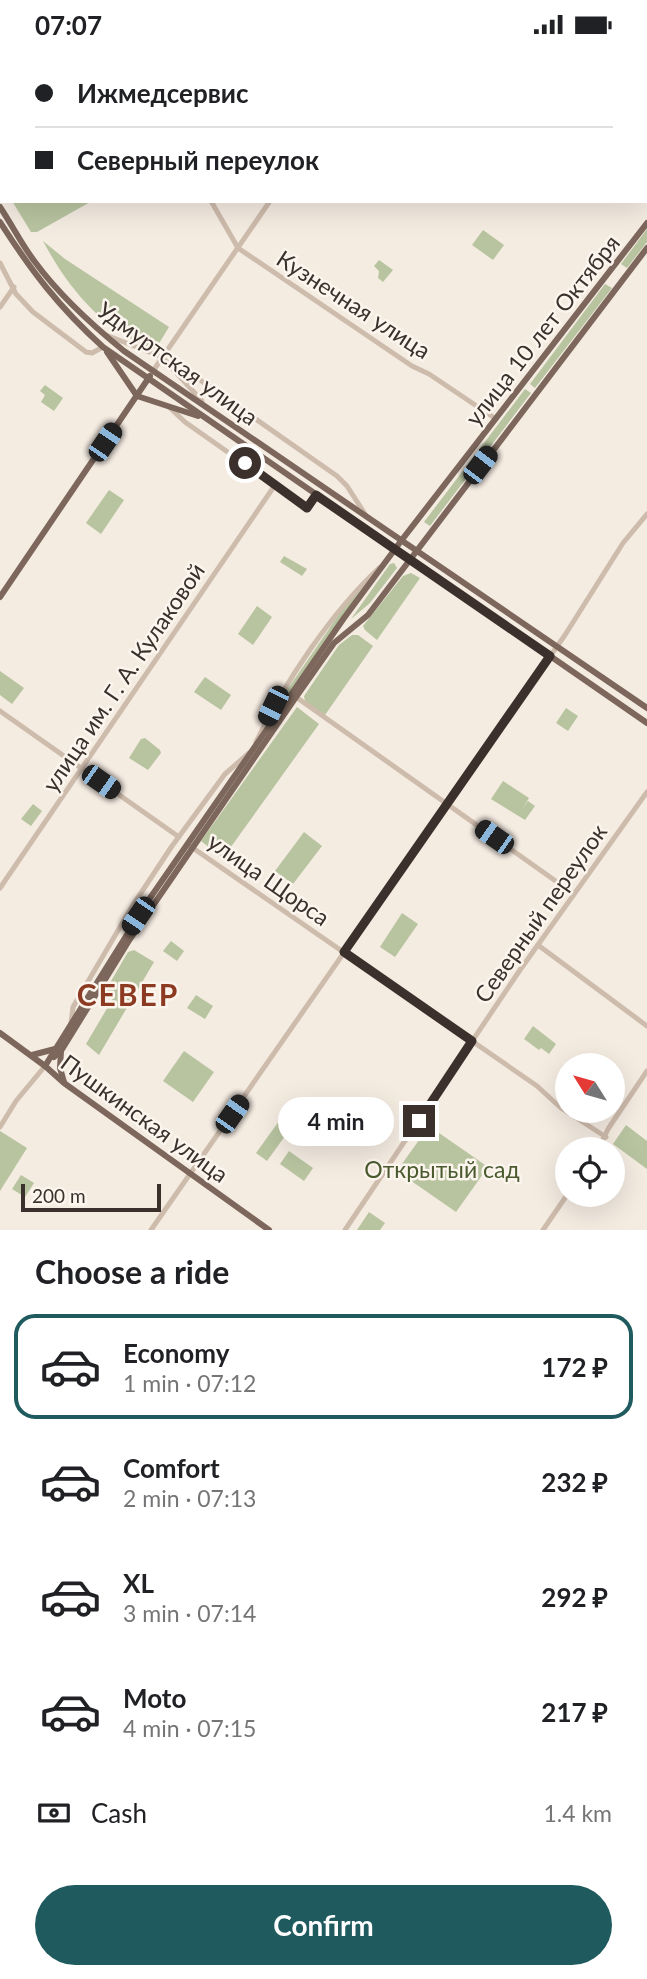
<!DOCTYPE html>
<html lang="en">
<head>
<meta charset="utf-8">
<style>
  :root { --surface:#fff; --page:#f6f6f6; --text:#202124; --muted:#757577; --line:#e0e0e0; --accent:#1f5a5e }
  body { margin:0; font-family:Lato,sans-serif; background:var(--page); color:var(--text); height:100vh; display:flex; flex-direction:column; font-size:26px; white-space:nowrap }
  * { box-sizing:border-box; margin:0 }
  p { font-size:23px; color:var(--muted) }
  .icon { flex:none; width:38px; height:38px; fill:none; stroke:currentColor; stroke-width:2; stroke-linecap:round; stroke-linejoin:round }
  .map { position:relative; height:1181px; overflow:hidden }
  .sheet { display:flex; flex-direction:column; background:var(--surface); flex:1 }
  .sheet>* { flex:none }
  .hud { position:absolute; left:0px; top:0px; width:648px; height:154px; box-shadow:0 7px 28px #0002; display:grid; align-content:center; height:154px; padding:0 35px; background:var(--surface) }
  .needle { width:46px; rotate:307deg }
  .controls { position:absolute; left:555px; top:1004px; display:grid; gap:14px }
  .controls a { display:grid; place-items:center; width:70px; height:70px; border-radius:50%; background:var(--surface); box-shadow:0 7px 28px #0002; font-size:35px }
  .scale { position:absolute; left:21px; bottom:18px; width:140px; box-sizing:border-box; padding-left:7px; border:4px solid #3b302b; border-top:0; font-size:19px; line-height:24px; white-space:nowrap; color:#3b302b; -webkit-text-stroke:5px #fbf5ee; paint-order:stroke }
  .end { position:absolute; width:32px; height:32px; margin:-16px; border:9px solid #3b302b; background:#fff; box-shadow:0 0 0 4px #fff }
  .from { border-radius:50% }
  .bubble { position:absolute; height:49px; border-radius:24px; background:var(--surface); box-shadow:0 7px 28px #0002; font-size:23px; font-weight:700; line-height:49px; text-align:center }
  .car { position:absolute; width:21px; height:42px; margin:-21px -10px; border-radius:9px; box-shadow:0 0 5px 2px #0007; background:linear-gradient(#222 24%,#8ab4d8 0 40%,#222 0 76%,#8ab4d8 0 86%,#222 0) }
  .hud b { display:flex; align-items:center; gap:24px; height:66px; font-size:26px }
  .hud b+b { border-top:2px solid var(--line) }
  .hud i { width:18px; height:18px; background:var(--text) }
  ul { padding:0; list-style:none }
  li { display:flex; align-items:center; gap:21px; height:105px; margin:0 14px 10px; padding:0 21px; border:4px solid transparent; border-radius:21px }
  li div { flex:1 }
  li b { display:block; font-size:26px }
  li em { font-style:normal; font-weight:700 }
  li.on { border-color:var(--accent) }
  li>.icon { width:63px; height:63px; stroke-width:1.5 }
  h2 { padding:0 35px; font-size:32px; line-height:84px }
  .pay { display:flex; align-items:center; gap:18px; height:77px; padding:0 35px; font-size:26px }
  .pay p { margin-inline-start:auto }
  .action { display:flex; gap:14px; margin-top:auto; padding:14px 35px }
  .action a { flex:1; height:80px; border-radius:42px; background:var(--accent); color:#fff; font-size:28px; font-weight:700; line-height:80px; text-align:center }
  .status { display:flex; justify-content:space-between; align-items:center; height:49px; padding:0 35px; background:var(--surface); direction:ltr }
  .status svg { height:19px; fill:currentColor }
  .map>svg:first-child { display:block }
  .green { fill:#b8c4a0 }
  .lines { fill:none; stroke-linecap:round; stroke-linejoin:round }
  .stream { stroke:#7fb0b2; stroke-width:2 }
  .minor { stroke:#cdbbac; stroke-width:5 }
  .major { stroke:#7d675c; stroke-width:6 }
  .route { stroke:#3b302b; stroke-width:9 }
  .labels { text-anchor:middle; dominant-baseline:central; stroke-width:5; stroke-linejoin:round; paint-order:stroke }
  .street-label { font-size:23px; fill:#3b302b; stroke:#fbf5ee }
  .park-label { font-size:23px; fill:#4a5a2e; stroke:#fbf5ee }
  .district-label { font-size:30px; font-weight:bold; letter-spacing:2px; fill:#8c3b22; stroke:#fbf5ee }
</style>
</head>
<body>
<div class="status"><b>07:07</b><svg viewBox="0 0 49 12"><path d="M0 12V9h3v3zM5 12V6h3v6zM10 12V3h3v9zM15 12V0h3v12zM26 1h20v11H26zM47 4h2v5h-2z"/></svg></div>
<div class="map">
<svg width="647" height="1181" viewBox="0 0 647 1181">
  <rect width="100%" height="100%" fill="#f4ebe1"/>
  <g class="green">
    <polygon points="0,0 104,2 2,2 2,137"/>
    <polygon points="432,0 647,0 647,95 646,2"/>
    <polygon points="12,152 92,152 37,183 31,183"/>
    <polygon points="647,180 647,193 627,219 621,215"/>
    <polygon points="483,181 504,196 493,211 472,196"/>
    <path d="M43 192 65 210 169 278 155 301C103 282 68 239 43 192Z"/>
    <polygon points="379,211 393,221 383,233 378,229 379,222 374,217"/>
    <polygon points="605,235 612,239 535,339 530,335"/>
    <polygon points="45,336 63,349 54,362 41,353 45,346 40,342"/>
    <polygon points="525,340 531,344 430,477 424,473"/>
    <polygon points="109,441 124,451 101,485 86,474"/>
    <polygon points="284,507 307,520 302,527 280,513"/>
    <polygon points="394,514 397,519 370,554 351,570 390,515"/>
    <polygon points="411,524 420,529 377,591 365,581 363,577 403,527"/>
    <polygon points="367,533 264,679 276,657 355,542"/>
    <polygon points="257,557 272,568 253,596 238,585"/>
    <polygon points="352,586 358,586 373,597 325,666 305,652 304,647 339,596"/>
    <polygon points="0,622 24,639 12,655 0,646"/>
    <polygon points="205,628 231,646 221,661 194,643"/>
    <polygon points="297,658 319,675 223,809 201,792"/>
    <polygon points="566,659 578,667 568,682 556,674"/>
    <polygon points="145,689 160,701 161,704 148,721 129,709 141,690"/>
    <polygon points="503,732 529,749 523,759 528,752 535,757 525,771 491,750"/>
    <polygon points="33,755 42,762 31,777 21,770"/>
    <polygon points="304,783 322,797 293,835 275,822"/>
    <polygon points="402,864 418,875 395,908 380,898"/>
    <polygon points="171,892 184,902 177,912 163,902"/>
    <polygon points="134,901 154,913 99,1006 86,995 115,946 104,944 128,903"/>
    <polygon points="196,946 213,957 205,970 187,959"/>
    <polygon points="533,977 556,995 549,1005 541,999 539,1001 524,990"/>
    <polygon points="184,1002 214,1023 193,1053 163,1032"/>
    <polygon points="282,1068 293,1076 267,1112 256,1104"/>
    <polygon points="626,1076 647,1092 647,1120 613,1095"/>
    <polygon points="429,1077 488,1118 456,1163 397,1122"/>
    <polygon points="0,1082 27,1099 0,1142"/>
    <polygon points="289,1102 313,1119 304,1132 280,1115"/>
    <polygon points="21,1126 34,1134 25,1148 12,1140"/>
    <polygon points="369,1163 385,1174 380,1181 357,1181"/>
  </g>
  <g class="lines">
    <polyline class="stream" points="476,0 477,2"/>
    <g class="minor">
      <polyline points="329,0 330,2"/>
      <polyline points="169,2 172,0"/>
      <polyline points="211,152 238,199 412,317 429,325 496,370"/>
      <polyline points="0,214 16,245 33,263 86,303 92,304 103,298"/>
      <polyline points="0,258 14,238"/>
      <polyline points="106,286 162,308 202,352"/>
      <polyline points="173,320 190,324 337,427 347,437 365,465"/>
      <polyline points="153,322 270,152"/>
      <polyline points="169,358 185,373 307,459 316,446"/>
      <polyline points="296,648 574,845"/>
      <polyline points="0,662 179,788"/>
      <path d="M256 693C284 634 331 564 379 519"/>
      <polyline points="190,797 537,1037 561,1059 606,1088"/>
      <polyline points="0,839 275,436"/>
      <polyline points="538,896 647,977"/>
      <polyline points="71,974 73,958 133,856 172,797 225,725 249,704"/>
      <polyline points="0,1078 16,1052 45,1017"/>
      <polyline points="598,1101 608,1080 647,1022"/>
      <polyline points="151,1181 565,586 623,494 647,465"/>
      <polyline points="345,1181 520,921 647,743"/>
      <polyline points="543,1181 567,1146"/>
    </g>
    <g class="major">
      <path d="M0 158C12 176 22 196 35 213 60 247 92 276 124 302L647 659"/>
      <path d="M0 173C32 223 59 258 103 298L647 674"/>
      <polyline points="107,303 137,347 198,367"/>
      <polyline points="0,548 150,327"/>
      <polyline points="0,984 45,1017 64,1034 269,1181"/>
      <polyline points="61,1002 60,1019 64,1033"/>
      <polyline points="32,1006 55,1000"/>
      <polyline points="54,1008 61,1002 130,890 296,648 334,594 368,566 647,199"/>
      <polyline points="45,1017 148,852 344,569 401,492 647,174"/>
    </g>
  </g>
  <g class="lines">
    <polyline class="route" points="245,414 307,459 316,446 550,607 344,903 472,992 419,1072"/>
  </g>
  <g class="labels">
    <g class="street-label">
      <text transform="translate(354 255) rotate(33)">Кузнечная улица</text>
      <text transform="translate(542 281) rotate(-52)">улица 10 лет Октября</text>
      <text transform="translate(178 314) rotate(36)">Удмуртская улица</text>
      <text transform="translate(123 628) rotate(-56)">улица им. Г. А. Кулаковой</text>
      <text transform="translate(269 830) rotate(35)">улица Щорса</text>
      <text transform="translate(540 864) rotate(-55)">Северный переулок</text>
      <text transform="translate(145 1069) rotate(36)">Пушкинская улица</text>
    </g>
    <g class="park-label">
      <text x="442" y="1120">Открытый сад</text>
    </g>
    <g class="district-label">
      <text x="128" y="945">СЕВЕР</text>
    </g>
  </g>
</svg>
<div class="controls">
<a><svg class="needle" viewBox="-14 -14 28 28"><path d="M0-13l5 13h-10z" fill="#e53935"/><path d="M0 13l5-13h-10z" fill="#757577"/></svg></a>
<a><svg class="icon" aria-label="locate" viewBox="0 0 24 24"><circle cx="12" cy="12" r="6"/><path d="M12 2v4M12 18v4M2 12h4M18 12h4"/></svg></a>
</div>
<div class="scale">200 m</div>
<i class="end from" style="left:245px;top:414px"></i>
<i class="end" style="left:419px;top:1072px"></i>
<div class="bubble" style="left:278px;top:1048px;width:116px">4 min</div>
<i class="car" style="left:105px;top:393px;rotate:34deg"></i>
<i class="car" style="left:480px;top:416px;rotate:37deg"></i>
<i class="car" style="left:273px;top:657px;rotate:206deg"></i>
<i class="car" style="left:101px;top:733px;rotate:125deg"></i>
<i class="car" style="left:494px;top:788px;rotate:305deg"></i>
<i class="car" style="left:138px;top:867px;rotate:214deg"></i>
<i class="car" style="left:232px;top:1065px;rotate:35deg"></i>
<div class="hud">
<b><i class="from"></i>Ижмедсервис</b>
<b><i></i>Северный переулок</b>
</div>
</div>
<section class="sheet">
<h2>Choose a ride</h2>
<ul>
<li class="on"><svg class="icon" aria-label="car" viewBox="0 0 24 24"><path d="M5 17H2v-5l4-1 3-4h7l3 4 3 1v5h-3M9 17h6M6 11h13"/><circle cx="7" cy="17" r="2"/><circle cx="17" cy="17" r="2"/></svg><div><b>Economy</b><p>1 min · 07:12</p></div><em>172 ₽</em></li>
<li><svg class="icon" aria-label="car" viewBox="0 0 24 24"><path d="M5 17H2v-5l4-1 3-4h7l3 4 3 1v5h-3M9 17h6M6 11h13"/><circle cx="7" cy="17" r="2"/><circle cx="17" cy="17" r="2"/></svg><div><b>Comfort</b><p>2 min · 07:13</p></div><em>232 ₽</em></li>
<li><svg class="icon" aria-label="car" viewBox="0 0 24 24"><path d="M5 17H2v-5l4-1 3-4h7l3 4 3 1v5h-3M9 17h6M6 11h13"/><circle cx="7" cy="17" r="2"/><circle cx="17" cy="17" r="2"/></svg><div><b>XL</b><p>3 min · 07:14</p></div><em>292 ₽</em></li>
<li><svg class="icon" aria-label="car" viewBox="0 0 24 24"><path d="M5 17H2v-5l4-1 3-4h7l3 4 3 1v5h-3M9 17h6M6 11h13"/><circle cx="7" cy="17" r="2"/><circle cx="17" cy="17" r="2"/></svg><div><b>Moto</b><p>4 min · 07:15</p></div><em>217 ₽</em></li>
</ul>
<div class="pay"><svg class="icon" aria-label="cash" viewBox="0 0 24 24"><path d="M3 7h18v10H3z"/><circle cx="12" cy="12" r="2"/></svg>Cash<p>1.4 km</p></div>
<div class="action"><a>Confirm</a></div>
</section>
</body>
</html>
